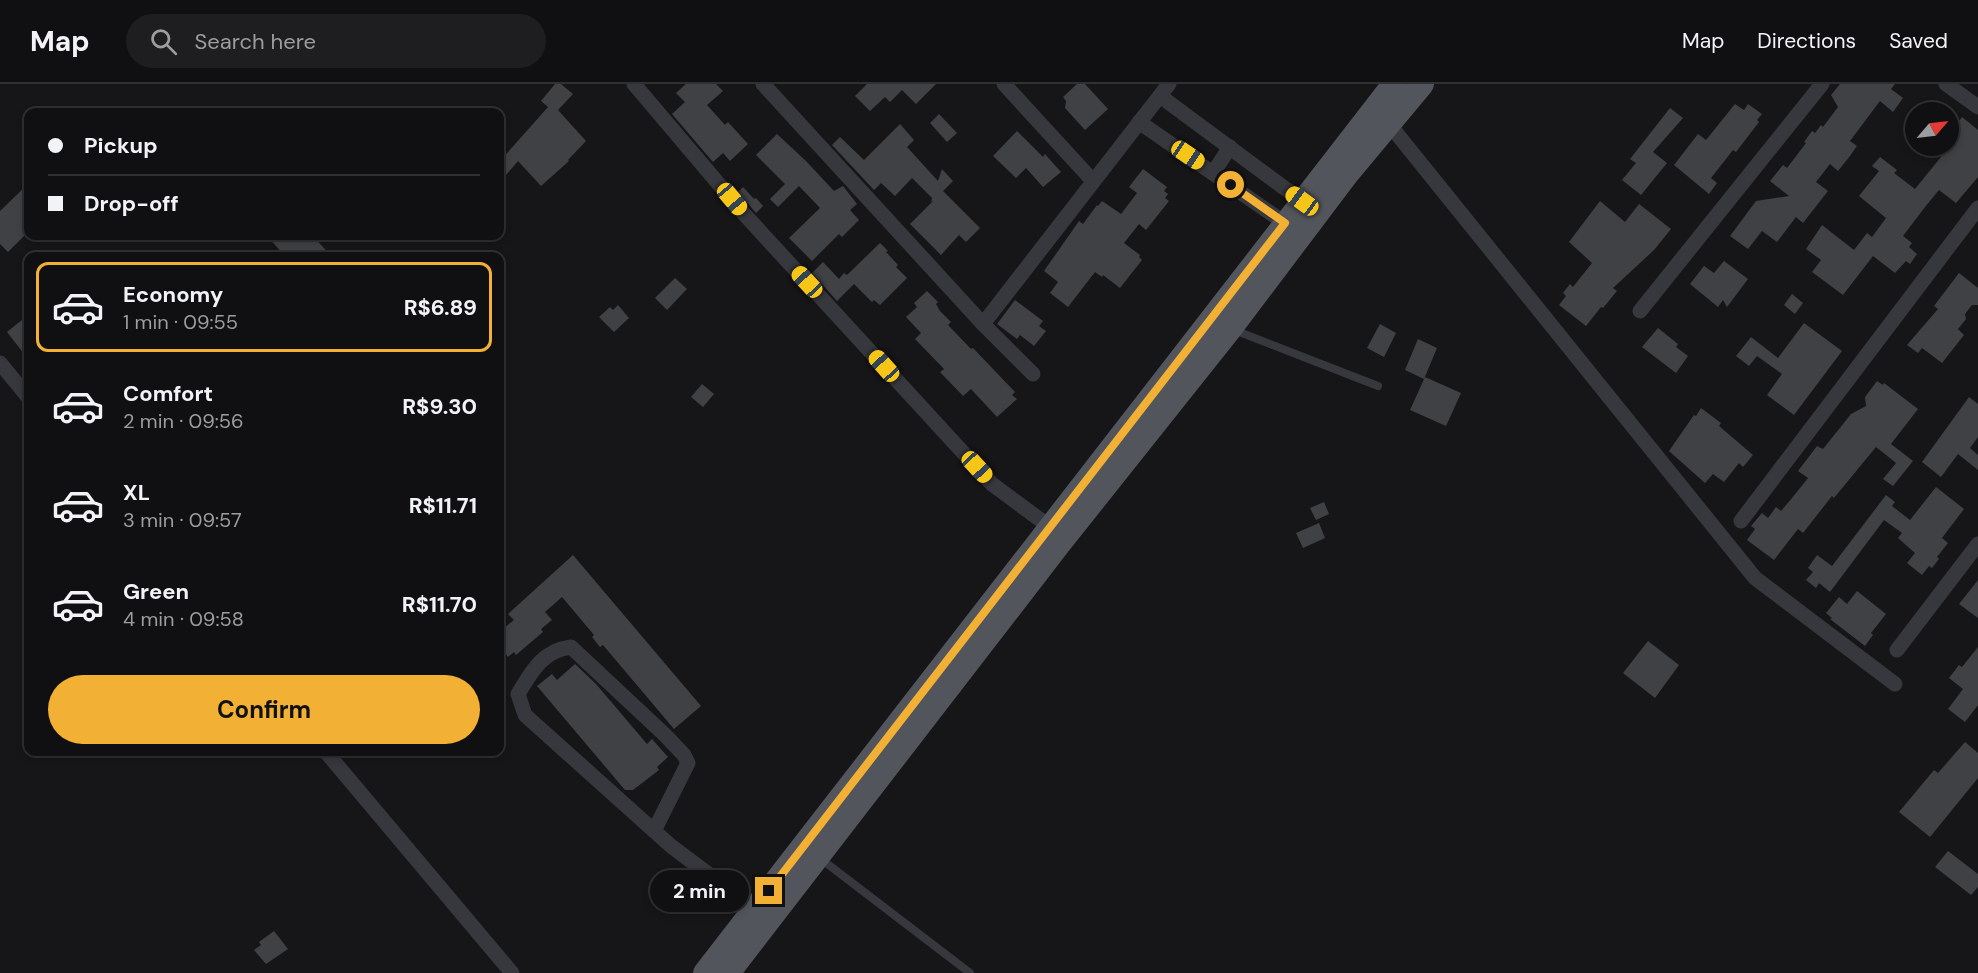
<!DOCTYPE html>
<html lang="en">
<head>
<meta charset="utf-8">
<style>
  :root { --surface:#101012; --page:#1e1e20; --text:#f1f3f6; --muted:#9c9d9f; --line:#303032; --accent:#f2b134 }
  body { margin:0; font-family:"DM Sans",sans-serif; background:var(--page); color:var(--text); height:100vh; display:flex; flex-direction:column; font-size:22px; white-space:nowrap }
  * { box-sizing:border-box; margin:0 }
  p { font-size:20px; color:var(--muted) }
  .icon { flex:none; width:33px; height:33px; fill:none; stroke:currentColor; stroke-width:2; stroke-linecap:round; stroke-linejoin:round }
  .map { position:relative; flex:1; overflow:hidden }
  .side { position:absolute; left:24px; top:168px; width:480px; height:504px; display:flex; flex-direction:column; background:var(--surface); border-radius:12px; box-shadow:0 3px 9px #0003,0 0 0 2px var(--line) }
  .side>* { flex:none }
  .banner { position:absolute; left:24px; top:24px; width:480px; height:132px; border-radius:12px; box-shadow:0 3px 9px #0003,0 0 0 2px var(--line); display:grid; align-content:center; height:132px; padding:0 24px; background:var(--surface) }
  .needle { width:39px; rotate:62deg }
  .fabs { position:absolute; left:1905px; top:18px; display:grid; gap:12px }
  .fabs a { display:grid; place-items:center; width:54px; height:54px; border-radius:50%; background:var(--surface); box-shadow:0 3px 9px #0003,0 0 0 2px var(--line); font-size:30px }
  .end { position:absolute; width:27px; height:27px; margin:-14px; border:8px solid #f2b134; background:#111; box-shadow:0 0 0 3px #111 }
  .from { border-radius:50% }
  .bubble { position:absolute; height:42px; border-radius:21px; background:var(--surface); box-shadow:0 3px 9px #0003,0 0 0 2px var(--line); font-size:20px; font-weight:700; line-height:42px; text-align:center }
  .car { position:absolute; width:18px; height:36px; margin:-18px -9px; border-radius:8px; box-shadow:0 0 4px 2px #0007; background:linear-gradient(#f5c518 24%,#345 0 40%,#f5c518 0 76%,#345 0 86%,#f5c518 0) }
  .banner b { display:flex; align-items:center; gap:21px; height:57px; font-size:22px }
  .banner b+b { border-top:2px solid var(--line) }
  .banner i { width:15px; height:15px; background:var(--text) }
  ul { padding:10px 0 0; list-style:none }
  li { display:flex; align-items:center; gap:18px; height:90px; margin:0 12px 9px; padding:0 12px; border:3px solid transparent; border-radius:12px }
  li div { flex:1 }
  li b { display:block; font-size:22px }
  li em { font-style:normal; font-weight:700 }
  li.on { border-color:var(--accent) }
  li>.icon { width:54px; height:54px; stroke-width:1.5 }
  .action { display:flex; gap:12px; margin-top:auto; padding:12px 24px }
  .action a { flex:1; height:69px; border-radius:36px; background:var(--accent); color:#111; font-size:24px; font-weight:700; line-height:69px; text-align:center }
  header { display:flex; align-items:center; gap:36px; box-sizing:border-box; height:84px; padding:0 30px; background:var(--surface); border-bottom:2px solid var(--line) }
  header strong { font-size:28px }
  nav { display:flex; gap:33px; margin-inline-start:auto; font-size:21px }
  .search { width:420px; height:54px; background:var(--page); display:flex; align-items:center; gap:15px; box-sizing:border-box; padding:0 21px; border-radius:33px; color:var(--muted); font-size:22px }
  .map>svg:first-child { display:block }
  .building { fill:#404145 }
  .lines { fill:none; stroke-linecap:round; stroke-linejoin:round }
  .service { stroke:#37383d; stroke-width:8 }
  .minor { stroke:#37383d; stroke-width:15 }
  .primary { stroke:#53555c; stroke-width:24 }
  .route { stroke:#f2b134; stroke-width:8 }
</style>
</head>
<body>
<header>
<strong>Map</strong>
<div class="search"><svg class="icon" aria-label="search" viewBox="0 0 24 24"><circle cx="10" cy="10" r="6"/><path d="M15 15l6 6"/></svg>Search here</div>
<nav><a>Map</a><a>Directions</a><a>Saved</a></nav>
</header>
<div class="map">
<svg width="1978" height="889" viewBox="0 0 1978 889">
  <rect width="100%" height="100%" fill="#161618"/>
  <g class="building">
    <polygon points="555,0 561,0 573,10 558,26 586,57 568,76 569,77 541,102 518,77 500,98 500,77 548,23 541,17"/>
    <polygon points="686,0 716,0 723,7 707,21 725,41 728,38 748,60 730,77 723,69 713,78 672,30 685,18 676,9"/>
    <polygon points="867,0 936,0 916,20 902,6 890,18 885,13 870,27 855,12"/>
    <polygon points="1077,0 1085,0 1108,25 1085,46 1065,24 1066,17 1063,13"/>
    <polygon points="1840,0 1895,0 1891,5 1903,14 1893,28 1880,17 1850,57 1857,62 1850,72 1838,87 1830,80 1816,98 1828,107 1803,139 1796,133 1777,158 1762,147 1748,165 1730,152 1756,117 1789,112 1770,97 1783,81 1787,84 1806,59 1804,58 1812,47 1815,49 1821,41 1823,43 1838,23 1831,11"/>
    <polygon points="1735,20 1744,26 1748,20 1762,30 1757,36 1759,38 1736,68 1733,66 1711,94 1717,99 1709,110 1674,81 1698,50 1706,56"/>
    <polygon points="1670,24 1683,34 1653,68 1667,79 1641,111 1622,96 1636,79 1630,75"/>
    <polygon points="939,30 957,49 947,58 930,39"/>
    <polygon points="1962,33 1978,46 1978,93 1956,119 1939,106 1925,123 1903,152 1912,159 1909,163 1917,170 1910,180 1906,177 1895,189 1873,172 1843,211 1812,188 1821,176 1806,165 1822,141 1854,166 1867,149 1872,153 1886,134 1859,112 1879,87 1872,82 1880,73 1897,86 1894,89 1915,105 1949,63 1948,51"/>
    <polygon points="900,40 914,56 907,63 938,97 942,85 953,97 943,107 980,144 966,158 959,151 941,171 910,140 934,116 931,118 932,114 912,94 895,112 881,99 874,106 832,61 840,53 864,76"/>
    <polygon points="1017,47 1043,73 1045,70 1061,88 1043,103 1026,84 1016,94 993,72"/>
    <polygon points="777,50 806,77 834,107 843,102 857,120 850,126 859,136 842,153 839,150 812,177 789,154 820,124 799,102 778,123 770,115 785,100 756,71"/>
    <polygon points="1143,85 1167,103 1164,107 1168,110 1165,114 1169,117 1146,146 1139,140 1124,159 1140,171 1139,173 1142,176 1120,204 1103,191 1102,193 1095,188 1068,223 1050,209 1058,198 1044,187 1079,137 1083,140 1097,121 1098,122 1102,117 1121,130 1137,109 1129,103"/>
    <polygon points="28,100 28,148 8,168 0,160 0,127"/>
    <polygon points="743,103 754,115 756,114 763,122 756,129 738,108"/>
    <polygon points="1600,117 1625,138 1639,120 1671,145 1654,166 1613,204 1617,207 1603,224 1601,223 1586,242 1559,221 1566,212 1563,209 1570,200 1573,203 1592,179 1569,158"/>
    <polygon points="267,152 313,152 331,172 285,172"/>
    <polygon points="880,159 888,167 886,168 898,181 896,183 907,194 880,221 874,216 872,218 854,200 837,217 812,189 823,178 839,195 844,189 847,191"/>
    <polygon points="1724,177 1748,195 1727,223 1723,216 1718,223 1690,200 1704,182 1714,189"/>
    <polygon points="1959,189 1978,204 1978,221 1972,221 1965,230 1966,235 1958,245 1964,251 1942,279 1922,264 1918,269 1907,261 1938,225 1934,222"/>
    <polygon points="675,194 687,205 667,226 655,214"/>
    <polygon points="927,207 938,218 936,220 940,227 951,238 948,241 971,265 973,264 1015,308 1012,311 1017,315 997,333 971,305 963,312 940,288 944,285 915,255 921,249 906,233 917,223 914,219"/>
    <polygon points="1792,210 1803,219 1795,230 1784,221"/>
    <polygon points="1015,216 1043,237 1039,242 1046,247 1034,262 1020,251 1017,255 997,240"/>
    <polygon points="618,221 629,234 614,248 599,233 610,223 613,226"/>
    <polygon points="28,231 28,275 7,248"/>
    <polygon points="1804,239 1842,267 1794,331 1767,311 1782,290 1757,272 1749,282 1736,272 1751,253 1778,274"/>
    <polygon points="1380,240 1396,249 1384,273 1367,264"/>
    <polygon points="1658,244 1678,260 1676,263 1688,272 1676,289 1642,263"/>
    <polygon points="1418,255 1437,264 1424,295 1405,286"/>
    <polygon points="1425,293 1461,309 1446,342 1410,326"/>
    <polygon points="1877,297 1883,301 1884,299 1918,325 1891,360 1913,377 1893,402 1883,395 1896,379 1876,363 1834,414 1832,412 1803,449 1798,445 1774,476 1747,456 1755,445 1751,442 1762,429 1768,434 1776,423 1781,427 1792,414 1808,394 1798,387 1817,362 1823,365 1851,330 1866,322 1865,313"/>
    <polygon points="702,300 714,310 703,323 691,313"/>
    <polygon points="1969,313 1978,320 1978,353 1970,364 1978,371 1978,386 1958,370 1941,393 1922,378"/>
    <polygon points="1701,324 1721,339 1719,342 1753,371 1743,383 1739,379 1724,398 1713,390 1705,399 1669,367 1694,331 1696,332"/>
    <polygon points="1936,403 1964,425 1942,454 1948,459 1937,473 1939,475 1932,484 1929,482 1922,491 1907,479 1915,469 1898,454 1902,449 1884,436 1830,508 1819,499 1816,504 1806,496 1813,488 1808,484 1817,471 1832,482 1886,411 1895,418 1892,422 1910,436"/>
    <polygon points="1324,418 1329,430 1316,436 1310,424"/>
    <polygon points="1319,439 1325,454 1303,464 1296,449"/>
    <polygon points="573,471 701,622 674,645 603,561 600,563 592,553 594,551 562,513 545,528 552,536 541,545 543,548 516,571 514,568 508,573 500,563 500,547 514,536 508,530"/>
    <polygon points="1978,496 1978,534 1959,520"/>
    <polygon points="1857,507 1886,530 1871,549 1873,551 1865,562 1830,535 1832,534 1826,529 1839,513 1847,520"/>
    <polygon points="1648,557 1679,581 1655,614 1623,589"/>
    <polygon points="1978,563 1978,621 1965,638 1948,625 1963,605 1949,594 1959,581 1962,583"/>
    <polygon points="575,580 596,600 647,660 652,655 668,673 657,683 659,686 633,706 625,706 537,602 552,590 557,596"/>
    <polygon points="1965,658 1978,669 1978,694 1930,753 1899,728 1934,686 1938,689"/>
    <polygon points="1948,767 1978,790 1978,803 1971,811 1935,783"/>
    <polygon points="274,847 288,865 266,880 254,866 261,861 259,858"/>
  </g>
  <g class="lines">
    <g class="service">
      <polyline points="1234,246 1378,302"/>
      <polyline points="821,775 970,889"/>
    </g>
    <g class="minor">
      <polyline points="634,0 745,131 992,400 1050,443"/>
      <polyline points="763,0 983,240 1033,290"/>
      <polyline points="1004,0 1093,97"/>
      <polyline points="1946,0 1978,23"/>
      <polyline points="1160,12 1302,117"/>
      <polyline points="1139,38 1285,139"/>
      <polyline points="1389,40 1755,494 1895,600"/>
      <polyline points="1213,89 1230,63"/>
      <polyline points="1640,227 1822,0"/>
      <polyline points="983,240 1169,0"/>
      <polyline points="0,279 28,313"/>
      <polyline points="1741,437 1978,124"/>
      <polyline points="1897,566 1978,460"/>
      <polyline points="326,668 512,889"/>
      <path d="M654 747 688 679 684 671 665 651 571 563C542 567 532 587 518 610L525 631 671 762 755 825"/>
    </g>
    <g class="primary">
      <polyline points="705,889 1394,0"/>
      <polyline points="728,889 1059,460 1230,245 1347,90 1422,0"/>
    </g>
  </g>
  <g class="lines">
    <polyline class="route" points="769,807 1285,139 1231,101"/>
  </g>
</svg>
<div class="fabs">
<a><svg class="needle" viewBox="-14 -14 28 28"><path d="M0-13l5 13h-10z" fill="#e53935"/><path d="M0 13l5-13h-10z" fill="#9c9d9f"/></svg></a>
</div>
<i class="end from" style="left:1231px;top:101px"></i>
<i class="end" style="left:769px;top:807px"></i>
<div class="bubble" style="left:650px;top:786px;width:99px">2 min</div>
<i class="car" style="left:1188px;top:71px;rotate:124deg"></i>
<i class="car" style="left:732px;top:115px;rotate:140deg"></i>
<i class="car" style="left:1302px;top:117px;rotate:306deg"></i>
<i class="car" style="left:807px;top:198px;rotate:317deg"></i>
<i class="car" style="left:884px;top:282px;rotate:318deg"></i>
<i class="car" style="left:977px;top:383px;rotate:137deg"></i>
<div class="banner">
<b><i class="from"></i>Pickup</b>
<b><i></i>Drop-off</b>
</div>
<section class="side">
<ul>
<li class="on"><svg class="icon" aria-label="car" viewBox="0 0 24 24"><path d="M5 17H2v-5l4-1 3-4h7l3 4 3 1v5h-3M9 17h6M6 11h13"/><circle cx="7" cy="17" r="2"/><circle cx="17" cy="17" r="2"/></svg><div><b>Economy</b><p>1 min · 09:55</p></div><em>R$6.89</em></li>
<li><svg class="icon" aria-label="car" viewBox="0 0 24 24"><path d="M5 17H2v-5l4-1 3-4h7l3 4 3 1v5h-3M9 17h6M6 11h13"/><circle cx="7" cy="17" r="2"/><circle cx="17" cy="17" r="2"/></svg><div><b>Comfort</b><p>2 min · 09:56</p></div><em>R$9.30</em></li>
<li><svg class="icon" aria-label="car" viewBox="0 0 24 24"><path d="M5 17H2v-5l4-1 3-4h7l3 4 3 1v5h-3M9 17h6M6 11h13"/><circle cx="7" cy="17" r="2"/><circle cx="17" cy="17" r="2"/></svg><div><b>XL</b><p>3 min · 09:57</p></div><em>R$11.71</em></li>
<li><svg class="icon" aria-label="car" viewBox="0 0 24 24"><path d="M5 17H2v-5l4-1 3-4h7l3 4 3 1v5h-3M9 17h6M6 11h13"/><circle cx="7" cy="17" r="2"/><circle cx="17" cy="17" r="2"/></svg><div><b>Green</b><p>4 min · 09:58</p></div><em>R$11.70</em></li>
</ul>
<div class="action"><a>Confirm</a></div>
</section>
</div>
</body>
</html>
